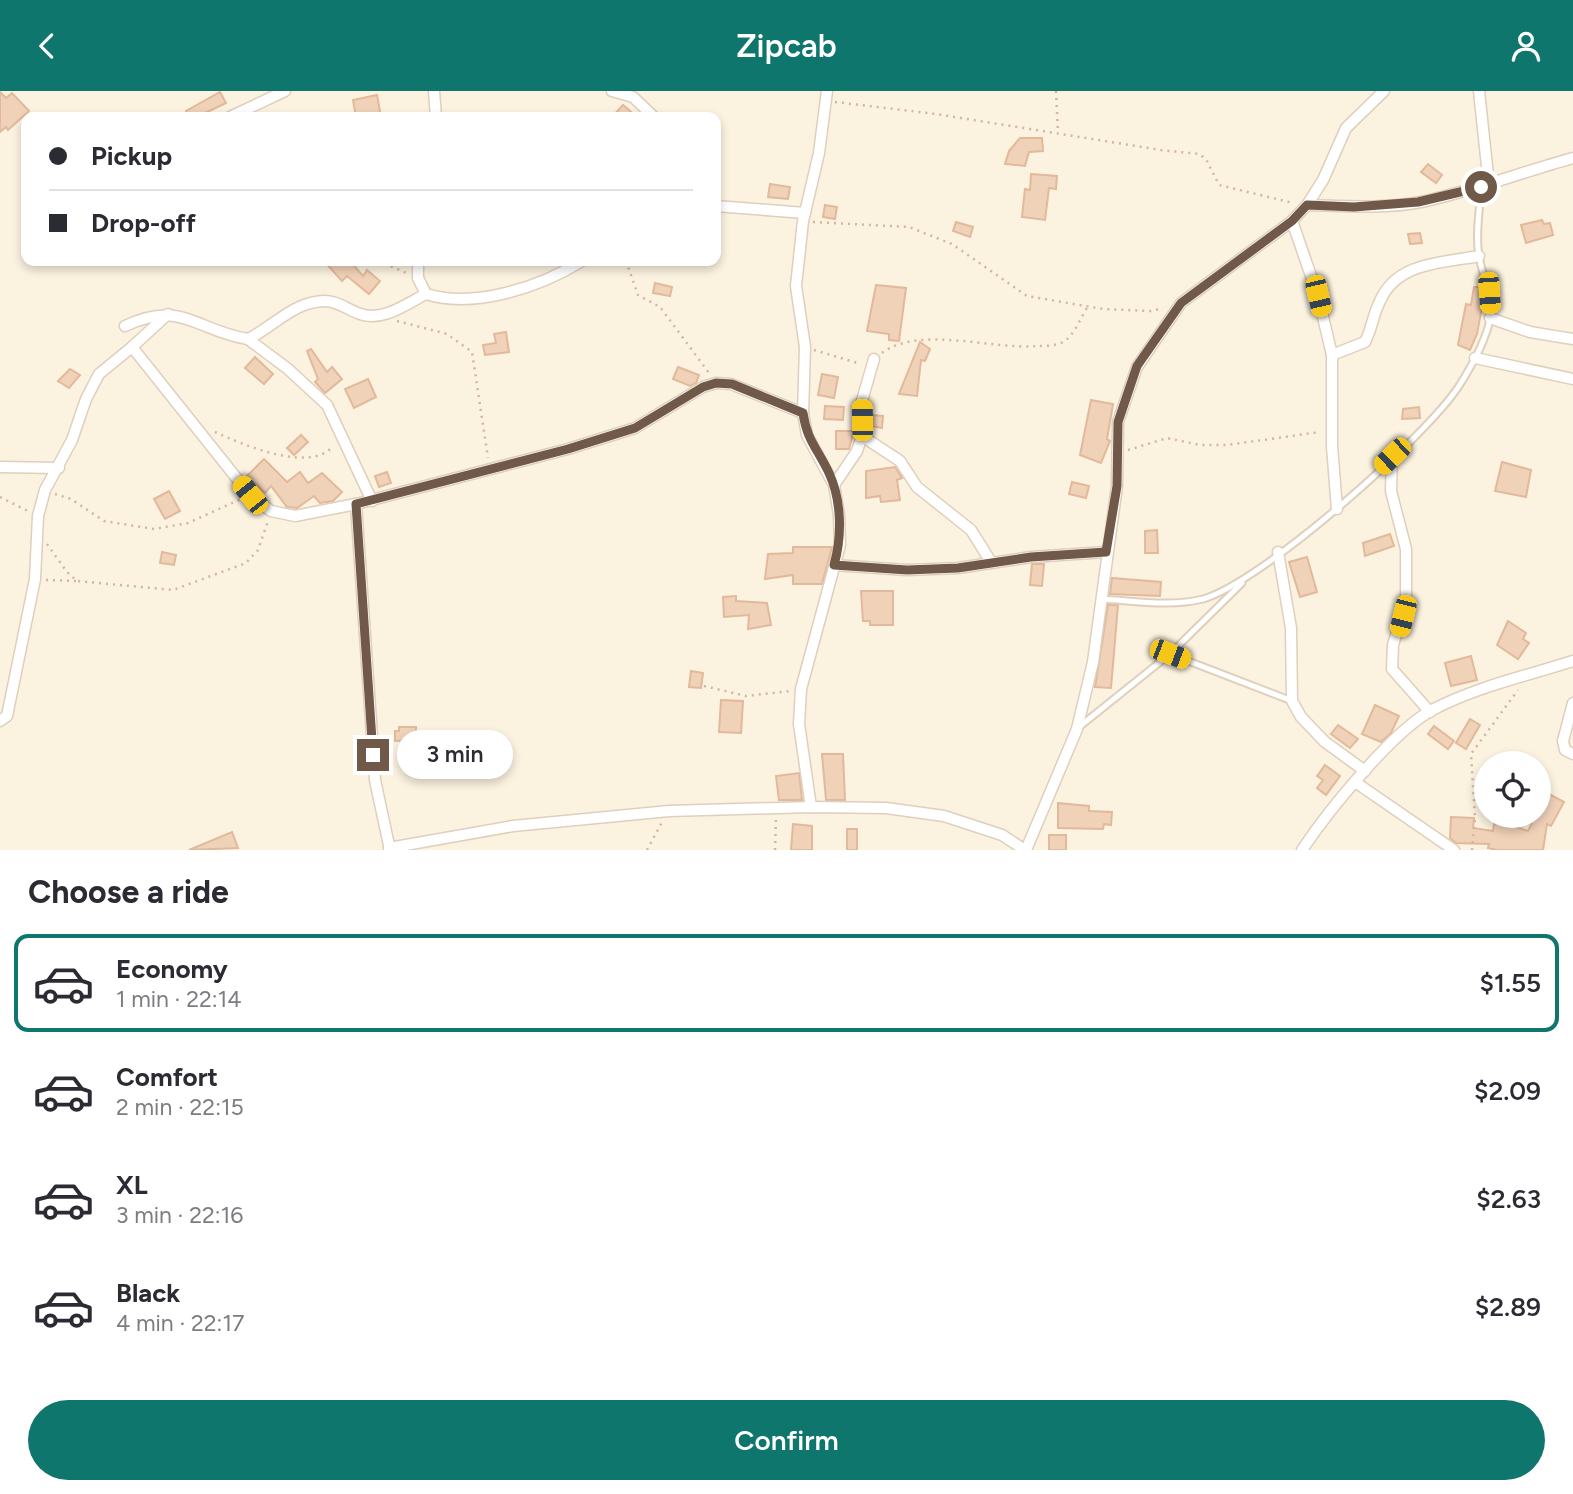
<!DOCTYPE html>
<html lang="en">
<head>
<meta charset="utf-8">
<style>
  :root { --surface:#fff; --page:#f2f2f3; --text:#2b2b33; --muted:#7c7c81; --line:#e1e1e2; --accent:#0f766e }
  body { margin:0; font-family:Figtree,sans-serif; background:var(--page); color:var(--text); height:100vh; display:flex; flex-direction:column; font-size:26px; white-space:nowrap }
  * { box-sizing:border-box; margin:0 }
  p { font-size:23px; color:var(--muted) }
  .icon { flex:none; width:38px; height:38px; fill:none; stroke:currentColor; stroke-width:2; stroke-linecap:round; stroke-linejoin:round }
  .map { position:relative; height:759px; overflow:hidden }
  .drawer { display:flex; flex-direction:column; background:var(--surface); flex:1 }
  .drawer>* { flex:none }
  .hud { position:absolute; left:21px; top:21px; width:700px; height:154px; border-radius:14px; box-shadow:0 4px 10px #0003; display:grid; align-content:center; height:154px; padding:0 28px; background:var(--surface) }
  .controls { position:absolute; left:1474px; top:660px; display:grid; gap:14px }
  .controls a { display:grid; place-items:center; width:77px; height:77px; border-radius:50%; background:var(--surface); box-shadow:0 4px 10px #0003; font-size:35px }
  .end { position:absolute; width:32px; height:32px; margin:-16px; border:9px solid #715949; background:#fff; box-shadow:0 0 0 4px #fff }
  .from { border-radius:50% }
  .bubble { position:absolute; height:49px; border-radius:24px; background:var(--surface); box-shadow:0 4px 10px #0003; font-size:23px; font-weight:600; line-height:49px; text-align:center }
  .car { position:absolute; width:21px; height:42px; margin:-21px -10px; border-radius:9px; box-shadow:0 0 5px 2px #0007; background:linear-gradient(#f5c518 24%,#345 0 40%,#f5c518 0 76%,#345 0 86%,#f5c518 0) }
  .hud b { display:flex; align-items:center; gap:24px; height:66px; font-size:26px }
  .hud b+b { border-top:2px solid var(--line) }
  .hud i { width:18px; height:18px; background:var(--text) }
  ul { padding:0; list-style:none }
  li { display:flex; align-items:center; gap:21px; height:98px; margin:0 14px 10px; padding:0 14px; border:4px solid transparent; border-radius:14px }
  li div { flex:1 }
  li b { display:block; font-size:26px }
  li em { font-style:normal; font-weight:600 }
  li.active { border-color:var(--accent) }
  li>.icon { width:63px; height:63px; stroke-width:1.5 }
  h2 { padding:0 28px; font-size:32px; line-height:84px }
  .action { display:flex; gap:14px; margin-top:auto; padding:14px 28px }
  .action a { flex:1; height:80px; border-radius:42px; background:var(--accent); color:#fff; font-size:28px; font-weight:600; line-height:80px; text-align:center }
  header { display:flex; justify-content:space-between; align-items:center; height:91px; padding:0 28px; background:var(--accent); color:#fff; font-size:32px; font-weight:600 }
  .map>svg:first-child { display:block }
  .building { fill:#f0d2b9; stroke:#e2b99a; stroke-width:2 }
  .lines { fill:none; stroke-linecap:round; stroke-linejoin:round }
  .lane-casing { stroke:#dfcfbd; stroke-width:9 }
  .street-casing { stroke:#dfcfbd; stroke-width:13 }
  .path { stroke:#d4b59d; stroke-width:2.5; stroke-dasharray:2 5; stroke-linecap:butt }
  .lane { stroke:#fff; stroke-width:5 }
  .street { stroke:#fff; stroke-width:10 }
  .route { stroke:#715949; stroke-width:9 }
</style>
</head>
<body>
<header><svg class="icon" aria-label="back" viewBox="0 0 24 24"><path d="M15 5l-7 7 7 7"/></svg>Zipcab<svg class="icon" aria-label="person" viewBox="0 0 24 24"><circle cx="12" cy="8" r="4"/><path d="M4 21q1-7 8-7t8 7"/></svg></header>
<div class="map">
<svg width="1573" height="759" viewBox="0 0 1573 759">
  <rect width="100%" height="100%" fill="#fbf2e0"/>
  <g class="building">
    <polygon points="0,1 6,7 12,2 29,20 8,39 6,36 0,41"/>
    <polygon points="220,1 226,12 197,26 190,26 186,20"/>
    <polygon points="377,4 381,26 356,26 353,9"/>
    <polygon points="623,14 637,26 612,26"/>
    <polygon points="1020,47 1042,47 1043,60 1029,61 1025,75 1005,73 1009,60"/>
    <polygon points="1428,73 1442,84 1436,92 1421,81"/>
    <polygon points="1031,83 1057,85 1056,98 1049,97 1045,129 1022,126 1025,98 1030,99"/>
    <polygon points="770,93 790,96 788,108 768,106"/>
    <polygon points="825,114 837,116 835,128 823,126"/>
    <polygon points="1542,129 1544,133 1550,132 1553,144 1526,152 1521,134"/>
    <polygon points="956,131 973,136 970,146 953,140"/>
    <polygon points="1420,142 1422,152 1410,153 1408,143"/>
    <polygon points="324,170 350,170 363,185 367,179 380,190 369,203 347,185 342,190"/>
    <polygon points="655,192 672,196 670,205 653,202"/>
    <polygon points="876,194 906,197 899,250 889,249 889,243 867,240"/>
    <polygon points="1474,196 1482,196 1484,205 1477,243 1470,259 1458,254 1466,213 1471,214"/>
    <polygon points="506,241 509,261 485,264 483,254 496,252 494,243"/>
    <polygon points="920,251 930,258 925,270 921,269 917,305 899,303"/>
    <polygon points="311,258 327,281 332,276 342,288 325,302 315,291 318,288 307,260"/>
    <polygon points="255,266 273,283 264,293 245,277"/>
    <polygon points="678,276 699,284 696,292 690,295 673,288"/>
    <polygon points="70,278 80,284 69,297 58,290"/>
    <polygon points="822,283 838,286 834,307 818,304"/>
    <polygon points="368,288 376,306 354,317 345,298"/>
    <polygon points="1091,309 1113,313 1107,348 1110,350 1101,372 1080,364"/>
    <polygon points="825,315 844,316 843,329 824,328"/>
    <polygon points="1419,316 1420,327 1402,328 1403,318"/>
    <polygon points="872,324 883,325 882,337 871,335"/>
    <polygon points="836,340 854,340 849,358 836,358"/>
    <polygon points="301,344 308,351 294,364 287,357"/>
    <polygon points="264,368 287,391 300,381 308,392 322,382 342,401 333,410 320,412 314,405 297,417 287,416 271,395 265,402 247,385"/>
    <polygon points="1502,371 1531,379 1526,406 1495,400"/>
    <polygon points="895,376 902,387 897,389 900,409 881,411 880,405 866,407 866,380"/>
    <polygon points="387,381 391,392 379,396 375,385"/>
    <polygon points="1072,391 1089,395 1086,407 1069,403"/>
    <polygon points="169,400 180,420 165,428 154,408"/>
    <polygon points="1157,439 1158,462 1145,462 1145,440"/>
    <polygon points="1390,443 1394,455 1365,465 1363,452"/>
    <polygon points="793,456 832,456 822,493 793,493 793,484 765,488 768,463 793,462"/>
    <polygon points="162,461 176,464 174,474 160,472"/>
    <polygon points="1307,466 1317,501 1300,506 1289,471"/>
    <polygon points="1032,473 1044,473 1042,495 1030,494"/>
    <polygon points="1112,487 1161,491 1160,505 1110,503"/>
    <polygon points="861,500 893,500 893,534 870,534 870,530 863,530"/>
    <polygon points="736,505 736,510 767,512 771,534 748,538 749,524 724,526 723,506"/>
    <polygon points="1108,514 1118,514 1111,597 1095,596"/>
    <polygon points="1508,530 1526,542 1523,548 1529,552 1518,568 1497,554"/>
    <polygon points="1471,565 1477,589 1451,595 1445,572"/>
    <polygon points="691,580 703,582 701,597 689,596"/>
    <polygon points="721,609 743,610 741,642 719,641"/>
    <polygon points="1375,614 1399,625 1391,642 1381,651 1362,643"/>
    <polygon points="1470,628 1480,634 1466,658 1456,652"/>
    <polygon points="1338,634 1358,648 1350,657 1331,643"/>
    <polygon points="1434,635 1454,650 1448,658 1428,643"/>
    <polygon points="399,636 416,636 416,649 395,650 395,640 399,640"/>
    <polygon points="822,663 843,663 845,709 826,709"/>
    <polygon points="1325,674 1340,685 1326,704 1317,697 1323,689 1317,685"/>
    <polygon points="799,682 802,709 779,709 776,685"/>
    <polygon points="1547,702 1564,711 1551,735 1547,733 1543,759 1497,759 1488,757 1489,753 1456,752 1450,747 1451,726 1474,727 1473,737 1493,740 1494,733 1500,733 1501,731 1528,740"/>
    <polygon points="1058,712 1089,715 1089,720 1112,721 1111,734 1104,733 1103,738 1058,737"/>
    <polygon points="793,733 812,735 812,759 791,759"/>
    <rect x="847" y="738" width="10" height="21"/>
    <polygon points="232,741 238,757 189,759"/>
    <rect x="1049" y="744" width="17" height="15"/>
  </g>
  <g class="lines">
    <defs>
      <g id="lane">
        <path d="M1102 508C1135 510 1171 516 1203 508 1261 492 1425 347 1459 295 1471 276 1486 250 1490 228 1494 207 1482 185 1479 165 1475 143 1480 118 1481 96"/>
        <polyline points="1170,563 1292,610"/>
        <polyline points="1079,636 1170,563 1242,492"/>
      </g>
      <g id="street">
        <polyline points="434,0 436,26"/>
        <polyline points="612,0 633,6 654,26"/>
        <polyline points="1479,0 1489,94"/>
        <polyline points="230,26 285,0"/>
        <path d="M1307 114C1344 115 1384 118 1421 111 1473 100 1522 81 1573 67"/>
        <polyline points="716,115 805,122"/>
        <polyline points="1292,130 1318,205 1332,264 1332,355 1337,418"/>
        <path d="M418 170V187L426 203C475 218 540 196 582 170"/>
        <polyline points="168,223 132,256 250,404 271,420 295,425 356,413 568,358 635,337 703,296 716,292 731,293 803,322"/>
        <polyline points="1490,227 1530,241 1573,248"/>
        <path d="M125 235C181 208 197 240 248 248 273 236 294 210 325 210 338 210 348 219 360 223 383 231 406 213 426 203"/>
        <polyline points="248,248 288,278 327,314 372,410"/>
        <path d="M1332 264 1365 251C1372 238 1373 223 1380 210 1397 171 1442 172 1479 165"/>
        <polyline points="1475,267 1573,288"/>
        <polyline points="862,345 900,370 917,396 971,439 991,471"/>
        <polyline points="1392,365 1391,400 1406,458 1406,512 1393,554 1392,578 1430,621"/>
        <polyline points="0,376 59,377"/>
        <polyline points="834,394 857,360 862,345 861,313 874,268"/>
        <polyline points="356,413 375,689 390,759"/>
        <polyline points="1278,461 1291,537 1292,610 1301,626 1325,651 1365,680"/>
        <polyline points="834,474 907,479 958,477 1031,466 1106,461"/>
        <polyline points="1573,612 1563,650 1565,659 1573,663"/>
        <polyline points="0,630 7,625 35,488 38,425 45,399 72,349 86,308 99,283 132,256"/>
        <polyline points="1355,691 1454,759"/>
        <polyline points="811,716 799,633 801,598 840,454 839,424 834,394 807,344 803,322 805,256 796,195 803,130 819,62 827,0"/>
        <polyline points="389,757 513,735 669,720 811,716 886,717 944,725 1002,744 1025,759"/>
        <polyline points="1026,759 1077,638 1093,571 1117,395 1118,331 1137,276 1181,212 1292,130 1307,114 1323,89 1346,37 1384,0"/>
        <path d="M1302 759C1328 720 1392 641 1432 619 1476 596 1526 585 1573 570"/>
      </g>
    </defs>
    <use href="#lane" class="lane-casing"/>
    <use href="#street" class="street-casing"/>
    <g class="path">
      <polyline points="1056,0 1058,41"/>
      <polyline points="835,11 936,23 1161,59 1199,63 1206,68 1219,94 1293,112"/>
      <polyline points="813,131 909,136 952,153 1027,205 1103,218 1151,220 1163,217"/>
      <polyline points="378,170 409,183"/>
      <polyline points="626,170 638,204 660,216 709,282"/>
      <polyline points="397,230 447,243 472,261 488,367"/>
      <polyline points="814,259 861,273"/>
      <path d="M882 262C919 234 992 259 1037 255 1045 255 1056 255 1063 251 1074 245 1081 226 1088 215"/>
      <path d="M215 341C241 353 311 383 333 355"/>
      <polyline points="1128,359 1167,347 1200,354 1227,354 1320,341"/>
      <polyline points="55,403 71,408 104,430 154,438 188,432 241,408"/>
      <polyline points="0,406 28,420"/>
      <polyline points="47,453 67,481 77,490 173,499 246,472 258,459 268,430"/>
      <polyline points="46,489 77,490"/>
      <polyline points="704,595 746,605 791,600"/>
      <polyline points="647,759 662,731"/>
      <polyline points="775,759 776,726"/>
      <polyline points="1472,759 1475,727 1471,663 1518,599"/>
    </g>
    <use href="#lane" class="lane"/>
    <use href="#street" class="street"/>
  </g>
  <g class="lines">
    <path class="route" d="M373 664 356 413 568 358 635 337 703 296 716 292 732 293 803 322C807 350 818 358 829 382 842 410 842 446 834 474L907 479 958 477 1031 466 1106 461 1117 395 1118 331 1137 275 1181 212 1292 130 1307 114 1354 116 1418 111 1481 96"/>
  </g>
</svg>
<div class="controls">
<a><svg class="icon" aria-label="locate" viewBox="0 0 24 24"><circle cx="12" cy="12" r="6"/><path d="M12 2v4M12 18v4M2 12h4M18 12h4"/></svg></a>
</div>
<i class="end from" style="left:1481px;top:96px"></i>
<i class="end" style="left:373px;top:664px"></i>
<div class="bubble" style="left:397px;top:639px;width:116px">3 min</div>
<i class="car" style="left:1489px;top:202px;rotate:176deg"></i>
<i class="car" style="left:1318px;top:205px;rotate:167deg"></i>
<i class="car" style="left:862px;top:329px;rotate:359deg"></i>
<i class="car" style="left:1392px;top:365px;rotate:226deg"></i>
<i class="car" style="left:250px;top:404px;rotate:321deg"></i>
<i class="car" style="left:1403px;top:525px;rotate:194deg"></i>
<i class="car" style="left:1170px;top:563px;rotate:111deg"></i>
<div class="hud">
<b><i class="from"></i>Pickup</b>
<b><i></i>Drop-off</b>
</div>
</div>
<section class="drawer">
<h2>Choose a ride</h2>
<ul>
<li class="active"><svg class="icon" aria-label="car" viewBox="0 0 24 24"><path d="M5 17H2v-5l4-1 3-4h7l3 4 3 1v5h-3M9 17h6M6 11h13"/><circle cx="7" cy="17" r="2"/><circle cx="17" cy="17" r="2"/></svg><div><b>Economy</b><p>1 min · 22:14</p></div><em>$1.55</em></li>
<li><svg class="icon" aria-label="car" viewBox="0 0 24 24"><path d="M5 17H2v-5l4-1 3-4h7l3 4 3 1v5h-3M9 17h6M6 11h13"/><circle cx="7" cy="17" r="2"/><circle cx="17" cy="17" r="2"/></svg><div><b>Comfort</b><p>2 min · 22:15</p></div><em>$2.09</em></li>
<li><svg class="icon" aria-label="car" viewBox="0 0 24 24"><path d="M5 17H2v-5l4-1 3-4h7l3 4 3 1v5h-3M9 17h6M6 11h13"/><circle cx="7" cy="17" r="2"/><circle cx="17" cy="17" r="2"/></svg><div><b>XL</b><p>3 min · 22:16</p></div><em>$2.63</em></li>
<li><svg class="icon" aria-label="car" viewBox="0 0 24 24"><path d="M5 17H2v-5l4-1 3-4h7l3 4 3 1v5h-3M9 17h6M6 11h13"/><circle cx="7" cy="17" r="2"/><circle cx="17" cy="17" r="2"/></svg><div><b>Black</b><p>4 min · 22:17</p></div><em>$2.89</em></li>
</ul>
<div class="action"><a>Confirm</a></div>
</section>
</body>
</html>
